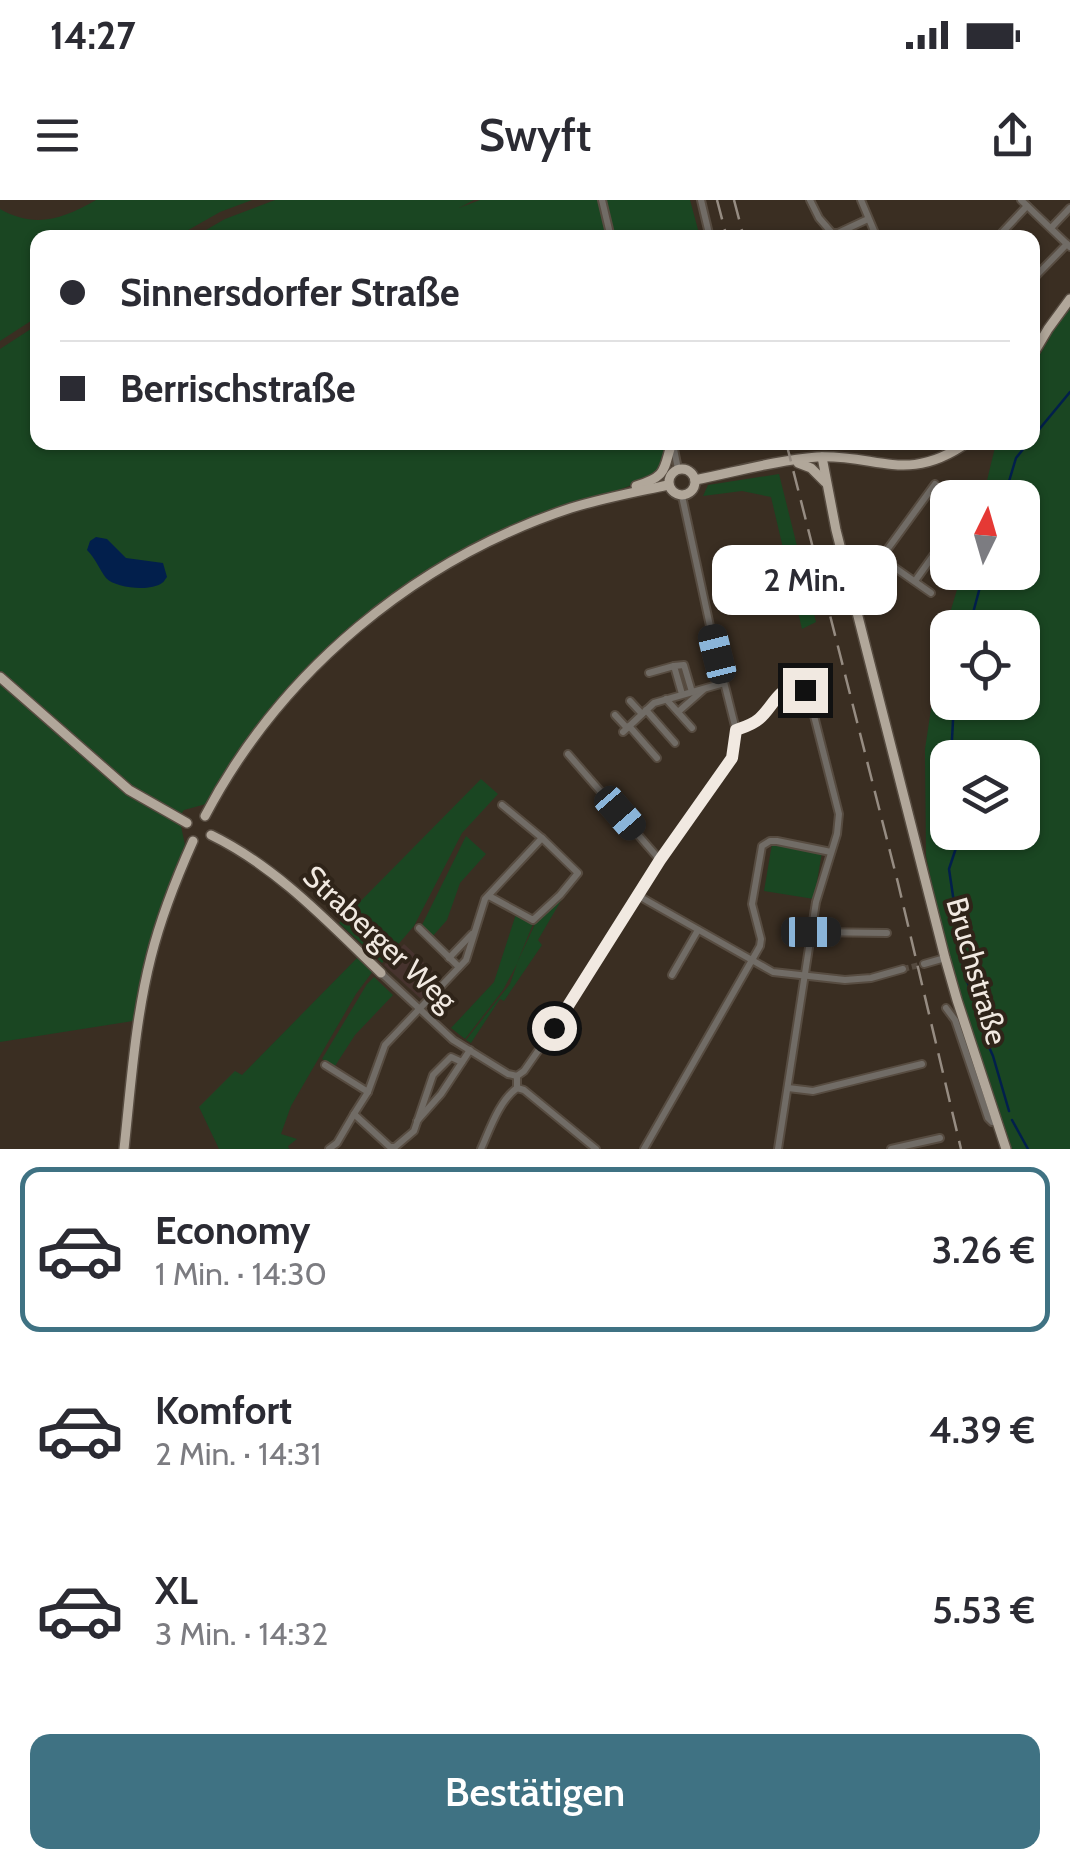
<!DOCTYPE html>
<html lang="de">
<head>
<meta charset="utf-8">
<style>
  :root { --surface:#fff; --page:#f7f7f7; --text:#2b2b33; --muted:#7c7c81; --line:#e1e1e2; --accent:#3f7283 }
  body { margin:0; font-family:Cabin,sans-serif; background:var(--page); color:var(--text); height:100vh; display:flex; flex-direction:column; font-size:38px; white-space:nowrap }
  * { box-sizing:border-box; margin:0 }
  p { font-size:32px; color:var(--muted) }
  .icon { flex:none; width:55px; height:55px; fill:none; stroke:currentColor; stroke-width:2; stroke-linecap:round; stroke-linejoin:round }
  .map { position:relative; height:949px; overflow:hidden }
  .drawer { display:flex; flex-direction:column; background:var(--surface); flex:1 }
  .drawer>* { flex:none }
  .guide { position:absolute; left:30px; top:30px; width:1010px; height:220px; border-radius:20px; box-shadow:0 2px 8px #0004; display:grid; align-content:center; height:220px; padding:0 30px; background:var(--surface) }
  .needle { width:65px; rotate:5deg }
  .fabs { position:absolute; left:930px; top:280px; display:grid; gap:20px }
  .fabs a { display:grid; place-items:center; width:110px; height:110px; border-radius:20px; background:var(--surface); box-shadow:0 2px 8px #0004; font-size:50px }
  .end { position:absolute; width:45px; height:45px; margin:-22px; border:12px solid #f1e9e1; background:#111; box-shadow:0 0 0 5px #111 }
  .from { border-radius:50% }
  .bubble { position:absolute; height:70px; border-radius:20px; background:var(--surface); box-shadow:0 2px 8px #0004; font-size:32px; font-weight:600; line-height:70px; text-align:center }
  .car { position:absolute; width:30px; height:60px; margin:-30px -15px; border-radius:12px; box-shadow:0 0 8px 2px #0007; background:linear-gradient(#222 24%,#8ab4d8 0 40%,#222 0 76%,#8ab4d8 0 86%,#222 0) }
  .guide b { display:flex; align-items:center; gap:35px; height:95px; font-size:38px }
  .guide b+b { border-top:2px solid var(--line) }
  .guide i { width:25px; height:25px; background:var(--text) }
  ul { padding:18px 0 0; list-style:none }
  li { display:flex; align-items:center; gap:30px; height:165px; margin:0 20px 15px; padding:0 10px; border:5px solid transparent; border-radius:20px }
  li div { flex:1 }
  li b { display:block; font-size:38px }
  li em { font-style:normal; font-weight:600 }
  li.active { border-color:var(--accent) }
  li>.icon { width:90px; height:90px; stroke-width:1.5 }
  .action { display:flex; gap:20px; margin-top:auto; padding:20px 30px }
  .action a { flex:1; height:115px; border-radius:20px; background:var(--accent); color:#fff; font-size:40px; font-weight:600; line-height:115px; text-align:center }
  .status { display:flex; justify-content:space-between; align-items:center; height:70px; padding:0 50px; background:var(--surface); direction:ltr }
  .status svg { height:28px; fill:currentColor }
  header { display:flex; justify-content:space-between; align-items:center; height:130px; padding:0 30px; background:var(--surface); font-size:45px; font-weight:600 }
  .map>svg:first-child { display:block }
  .education { fill:#46332e }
  .green { fill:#1a4622; fill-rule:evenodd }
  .water { fill:#021f4c }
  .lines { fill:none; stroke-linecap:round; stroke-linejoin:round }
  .stream { stroke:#021f4c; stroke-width:2.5 }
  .minor-tunnel { stroke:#554a3f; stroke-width:6; stroke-dasharray:6 3; stroke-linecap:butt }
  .minor-casing { stroke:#574c41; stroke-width:10 }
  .major-casing { stroke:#574c41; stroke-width:12 }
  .minor { stroke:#716c66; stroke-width:6 }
  .major { stroke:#b1a79a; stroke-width:9 }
  .rail { stroke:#968c82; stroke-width:2.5; stroke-dasharray:20 10; stroke-linecap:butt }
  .route { stroke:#f1e9e1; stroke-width:12 }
  .labels { text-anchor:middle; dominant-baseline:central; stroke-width:8; stroke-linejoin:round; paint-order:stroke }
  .street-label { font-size:30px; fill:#f1e9e1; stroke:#2f2419 }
</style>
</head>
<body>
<div class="status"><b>14:27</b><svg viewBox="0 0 49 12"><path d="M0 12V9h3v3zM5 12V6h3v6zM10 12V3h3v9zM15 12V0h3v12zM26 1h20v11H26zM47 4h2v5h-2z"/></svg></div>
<header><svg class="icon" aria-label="menu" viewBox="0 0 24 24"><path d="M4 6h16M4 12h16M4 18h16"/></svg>Swyft<svg class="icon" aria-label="share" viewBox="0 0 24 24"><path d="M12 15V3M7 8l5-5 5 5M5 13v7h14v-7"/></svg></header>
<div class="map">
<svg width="1070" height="949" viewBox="0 0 1070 949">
  <rect width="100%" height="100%" fill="#3a2e22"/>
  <polygon class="education" points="404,744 433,771 431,773 439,780 421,799 384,765"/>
  <g class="green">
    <path d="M96 0H252L220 12 176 37 38 38 37 117 0 141V9C35 29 63 19 96 0Z"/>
    <polygon points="275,0 474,0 459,8 480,0 690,0 700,37 192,38 225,19"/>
    <path d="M1070 108V949H1012L947 755 926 656 925 549 941 443 962 373 1022 372V298L983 297 996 243 1032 242 1033 167 1055 128ZM948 428H1022V502H948ZM948 558H1022V632H948Z"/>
    <path d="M37 125 38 242 664 243C664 253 664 263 656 271 641 287 574 303 550 312 526 320 502 331 480 343 412 376 348 424 298 480 266 516 240 559 211 598L206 604 184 610 176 621 181 626 185 645 148 754 133 821 0 842V149Z"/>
    <polygon points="779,274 816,422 802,429 771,297 742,291 703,296 708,285"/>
    <polygon points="481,579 498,594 462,633 414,726 382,763 339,723"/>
    <polygon points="466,636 486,654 460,683 447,720 432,737 421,727"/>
    <polygon points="772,644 822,652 814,699 764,691"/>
    <polygon points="569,687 538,740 542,745 504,801 500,799 471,843 466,840 510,784 517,764 503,790 465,839 451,828 494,782 516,714 533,724 517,763 535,724"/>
    <polygon points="359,756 373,771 356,794 291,906 281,934 297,939 288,946 289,949 219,949 199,907 235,871 242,875"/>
    <polygon points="374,777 393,795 355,835 335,866 322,859 367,784"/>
  </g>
  <path class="water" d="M96 337 107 339 126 358 163 363 167 377C165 379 164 382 162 383 150 392 115 388 106 378 99 369 96 359 87 350L90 341Z"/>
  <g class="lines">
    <g class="stream">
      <polyline points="1032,238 1070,192"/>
      <polyline points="1004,298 1016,258 1029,242"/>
      <polyline points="969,428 984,372"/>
      <polyline points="951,558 954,502"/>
      <polyline points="953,632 956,648 949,669 965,777 980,810 985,838 993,856 1009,911"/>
      <polyline points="1012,920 1028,949"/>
    </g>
    <polyline class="minor-tunnel" points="903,769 924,764"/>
    <defs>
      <g id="minor">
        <polyline points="602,0 611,38"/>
        <polyline points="701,0 710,38"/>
        <polyline points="810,0 819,18 832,33 838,33 868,19"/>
        <polyline points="861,0 877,38"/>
        <polyline points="1021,0 1070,47"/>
        <polyline points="1051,28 1070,8"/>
        <polyline points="997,38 1027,6"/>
        <polyline points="1032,80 1067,44"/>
        <polyline points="673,244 678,269"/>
        <polyline points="942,292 950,298"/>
        <polyline points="881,358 931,393"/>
        <polyline points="915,381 948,335"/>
        <polyline points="851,386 868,376 935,284"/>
        <polyline points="649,473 674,466"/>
        <polyline points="682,494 674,466 684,465 692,492"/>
        <polyline points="666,499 692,528"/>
        <polyline points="630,501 642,514"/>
        <polyline points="646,510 675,543"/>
        <polyline points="678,512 703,490"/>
        <polyline points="615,515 627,528"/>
        <polyline points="629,526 657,558"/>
        <polyline points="736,530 754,523 767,511 783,491 795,486 802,488 809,496 839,614 837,634 816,702 778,949"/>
        <polyline points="623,532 654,503 724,483"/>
        <polyline points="568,554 660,660"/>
        <polyline points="502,605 542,638"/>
        <polyline points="637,695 773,772 845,780 871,778 903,769"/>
        <polyline points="419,728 459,767"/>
        <polyline points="811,732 887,733"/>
        <polyline points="449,758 472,734"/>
        <polyline points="924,764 945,758"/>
        <polyline points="381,773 453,840 508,874 517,876"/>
        <polyline points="672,775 698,730"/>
        <polyline points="946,808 955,820 988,918 992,922 997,920"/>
        <polyline points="325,865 368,892 385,845 466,760 485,699 542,638 578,673 560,695 533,720 489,696"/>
        <polyline points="517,888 524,890 596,949"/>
        <polyline points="788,888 813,891 922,864"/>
        <polyline points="368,892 354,914 390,947 395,947 414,931 433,875 451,857 462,862"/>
        <polyline points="417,921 441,894 470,850"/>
        <polyline points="329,949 337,943 354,914"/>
        <path d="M481 949C490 929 499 901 517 888V876L524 871 554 828 660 660 732 558 736 530 710 426 682 296"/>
        <polyline points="644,949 760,746 761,739 752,704 762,646 770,641 777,641 831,652"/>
        <polyline points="891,949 940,938"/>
      </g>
      <g id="major">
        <polyline points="1032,156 1048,129 1070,99"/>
        <polyline points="822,257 836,330 945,758 957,800 1006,949"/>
        <polyline points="798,263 811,268 825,282"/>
        <circle cx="682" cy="282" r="13"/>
        <path d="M695 280C735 272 777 260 817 257 878 254 907 285 968 242"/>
        <path d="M636 286C668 276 663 270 672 242"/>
        <polyline points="0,477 129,590 187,623"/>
        <path d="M205 616C281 471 416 359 571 308 603 298 636 292 668 285"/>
        <path d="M211 635C277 667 329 723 381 773"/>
        <path d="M124 949C131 885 135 820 151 757 161 717 176 679 193 641"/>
      </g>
    </defs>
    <use href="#minor" class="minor-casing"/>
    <use href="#major" class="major-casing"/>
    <use href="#minor" class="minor"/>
    <use href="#major" class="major"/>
    <g class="rail">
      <polyline points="717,0 727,38"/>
      <polyline points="734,0 744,38"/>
      <polyline points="786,242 898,683 961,949"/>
    </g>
  </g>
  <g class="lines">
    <path class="route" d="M554 828 660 660 732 558 736 530C744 527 752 525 759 519 772 508 777 490 795 486L805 490"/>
  </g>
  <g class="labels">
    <g class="street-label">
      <text transform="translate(380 738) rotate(43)">Straberger Weg</text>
      <text transform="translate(977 771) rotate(74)">Bruchstraße</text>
    </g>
  </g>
</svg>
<div class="fabs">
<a><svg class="needle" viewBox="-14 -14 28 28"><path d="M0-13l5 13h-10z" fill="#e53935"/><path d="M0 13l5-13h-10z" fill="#7c7c81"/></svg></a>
<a><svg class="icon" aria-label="locate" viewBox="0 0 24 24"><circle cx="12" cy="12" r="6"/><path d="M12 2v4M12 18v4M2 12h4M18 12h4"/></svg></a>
<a><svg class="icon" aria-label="layers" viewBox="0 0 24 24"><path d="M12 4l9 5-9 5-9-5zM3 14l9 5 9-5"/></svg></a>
</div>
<i class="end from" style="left:554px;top:828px"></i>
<i class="end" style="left:805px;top:490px"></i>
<div class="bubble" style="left:712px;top:345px;width:185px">2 Min.</div>
<i class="car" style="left:717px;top:454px;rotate:346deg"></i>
<i class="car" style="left:620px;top:613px;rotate:139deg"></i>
<i class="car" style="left:811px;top:732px;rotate:90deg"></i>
<div class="guide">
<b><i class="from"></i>Sinnersdorfer Straße</b>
<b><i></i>Berrischstraße</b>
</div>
</div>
<section class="drawer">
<ul>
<li class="active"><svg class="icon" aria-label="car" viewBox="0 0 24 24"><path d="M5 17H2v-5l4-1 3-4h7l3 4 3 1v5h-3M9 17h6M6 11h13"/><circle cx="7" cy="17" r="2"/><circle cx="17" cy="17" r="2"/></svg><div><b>Economy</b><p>1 Min. · 14:30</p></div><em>3.26 €</em></li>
<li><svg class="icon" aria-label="car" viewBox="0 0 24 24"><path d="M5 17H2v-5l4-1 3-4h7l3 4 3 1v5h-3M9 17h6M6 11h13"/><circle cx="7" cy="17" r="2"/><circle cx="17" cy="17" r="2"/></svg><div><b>Komfort</b><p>2 Min. · 14:31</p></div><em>4.39 €</em></li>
<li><svg class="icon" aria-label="car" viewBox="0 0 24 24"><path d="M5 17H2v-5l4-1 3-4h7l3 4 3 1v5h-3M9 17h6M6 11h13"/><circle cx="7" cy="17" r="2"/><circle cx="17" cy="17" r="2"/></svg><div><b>XL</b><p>3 Min. · 14:32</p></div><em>5.53 €</em></li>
</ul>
<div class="action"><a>Bestätigen</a></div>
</section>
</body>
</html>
